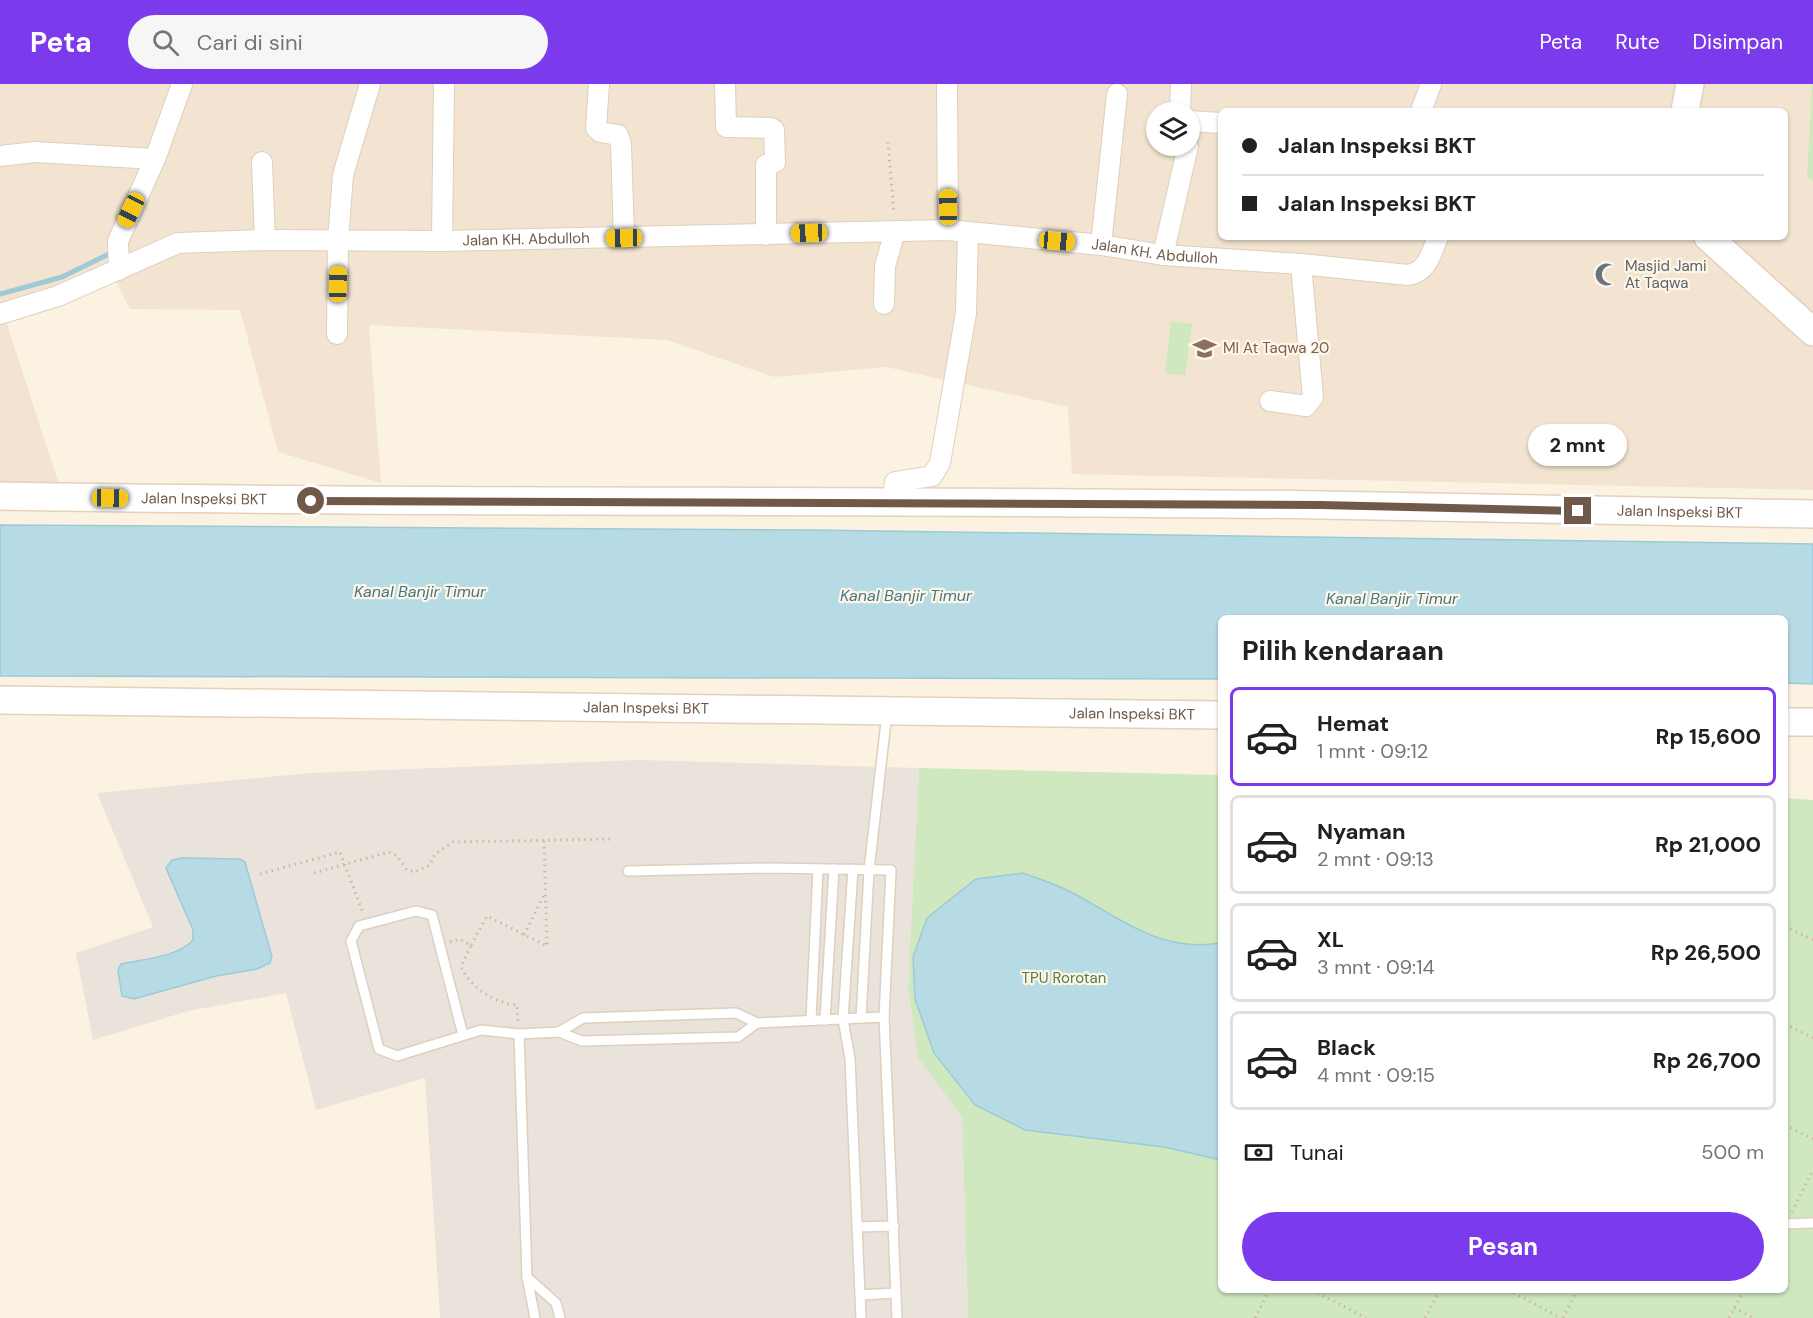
<!DOCTYPE html>
<html lang="id">
<head>
<meta charset="utf-8">
<style>
  :root { --surface:#fff; --page:#f6f6f6; --text:#202124; --muted:#757577; --line:#e0e0e0; --accent:#7c3aed }
  body { margin:0; font-family:"DM Sans",sans-serif; background:var(--page); color:var(--text); height:100vh; display:flex; flex-direction:column; font-size:22px; white-space:nowrap }
  * { box-sizing:border-box; margin:0 }
  p { font-size:20px; color:var(--muted) }
  .icon { flex:none; width:33px; height:33px; fill:none; stroke:currentColor; stroke-width:2; stroke-linecap:round; stroke-linejoin:round }
  .map { position:relative; flex:1; overflow:hidden }
  .side { position:absolute; left:1218px; top:531px; width:570px; height:678px; display:flex; flex-direction:column; background:var(--surface); border-radius:9px; box-shadow:0 2px 4px #0004 }
  .side>* { flex:none }
  .guide { position:absolute; left:1218px; top:24px; width:570px; height:132px; border-radius:9px; box-shadow:0 2px 4px #0004; display:grid; align-content:center; height:132px; padding:0 24px; background:var(--surface) }
  .tools { position:absolute; left:1146px; top:18px; display:grid; gap:12px }
  .tools a { display:grid; place-items:center; width:54px; height:54px; border-radius:50%; background:var(--surface); box-shadow:0 2px 4px #0004; font-size:30px }
  .end { position:absolute; width:27px; height:27px; margin:-14px; border:8px solid #715949; background:#fff; box-shadow:0 0 0 3px #fff }
  .from { border-radius:50% }
  .bubble { position:absolute; height:42px; border-radius:21px; background:var(--surface); box-shadow:0 2px 4px #0004; font-size:20px; font-weight:700; line-height:42px; text-align:center }
  .car { position:absolute; width:18px; height:36px; margin:-18px -9px; border-radius:8px; box-shadow:0 0 4px 2px #0007; background:linear-gradient(#f5c518 24%,#345 0 40%,#f5c518 0 76%,#345 0 86%,#f5c518 0) }
  .guide b { display:flex; align-items:center; gap:21px; height:57px; font-size:22px }
  .guide b+b { border-top:2px solid var(--line) }
  .guide i { width:15px; height:15px; background:var(--text) }
  ul { padding:0; list-style:none }
  li { display:flex; align-items:center; gap:18px; height:99px; margin:0 12px 9px; padding:0 12px; border:3px solid var(--line); border-radius:9px }
  li div { flex:1 }
  li b { display:block; font-size:22px }
  li em { font-style:normal; font-weight:700 }
  li.on { border-color:var(--accent) }
  li>.icon { width:54px; height:54px; stroke-width:1.5 }
  h2 { padding:0 24px; font-size:27px; line-height:72px }
  .pay { display:flex; align-items:center; gap:15px; height:66px; padding:0 24px; font-size:22px }
  .pay p { margin-inline-start:auto }
  .button { display:flex; gap:12px; margin-top:auto; padding:12px 24px }
  .button a { flex:1; height:69px; border-radius:36px; background:var(--accent); color:#fff; font-size:24px; font-weight:700; line-height:69px; text-align:center }
  header { display:flex; align-items:center; gap:36px; box-sizing:border-box; height:84px; padding:0 30px; background:var(--accent); color:#fff }
  header strong { font-size:28px }
  nav { display:flex; gap:33px; margin-inline-start:auto; font-size:21px }
  .search { width:420px; height:54px; background:var(--page); display:flex; align-items:center; gap:15px; box-sizing:border-box; padding:0 21px; border-radius:33px; color:var(--muted); font-size:22px }
  .map>svg:first-child { display:block }
  .residential { fill:#f2e4d0; fill-rule:evenodd }
  .industrial { fill:#eae3dc }
  .green { fill:#cfe8c0 }
  .water { fill:#b7dbe4; stroke:#9dcad5; stroke-width:1.5 }
  .lines { fill:none; stroke-linecap:round; stroke-linejoin:round }
  .stream { stroke:#9dcad5; stroke-width:5 }
  .lane-casing { stroke:#dfcfbd; stroke-width:12 }
  .street-casing { stroke:#dfcfbd; stroke-width:22 }
  .secondary-casing { stroke:#e4d0bc; stroke-width:30 }
  .path { stroke:#d4b59d; stroke-width:3; stroke-dasharray:1.5 4.5; stroke-linecap:butt }
  .lane { stroke:#fff; stroke-width:9 }
  .street { stroke:#fff; stroke-width:20 }
  .secondary { stroke:#fff; stroke-width:27 }
  .route { stroke:#715949; stroke-width:8 }
  .labels { text-anchor:middle; dominant-baseline:central; stroke-width:4.5; stroke-linejoin:round; paint-order:stroke }
  .street-label { font-size:15px; fill:#715949; stroke:#fef6e7 }
  .worship-label { font-size:15px; fill:#5b616d; stroke:#fef6e7; text-anchor:start }
  .education-label { font-size:15px; fill:#785e54; stroke:#fef6e7; text-anchor:start }
  .park-label { font-size:15px; fill:#537c44; stroke:#fef6e7 }
  .water-label { font-size:16px; font-style:italic; fill:#447685; stroke:#fef6e7 }
</style>
</head>
<body>
<header>
<strong>Peta</strong>
<div class="search"><svg class="icon" aria-label="search" viewBox="0 0 24 24"><circle cx="10" cy="10" r="6"/><path d="M15 15l6 6"/></svg>Cari di sini</div>
<nav><a>Peta</a><a>Rute</a><a>Disimpan</a></nav>
</header>
<div class="map">
<svg width="1813" height="1234" viewBox="0 0 1813 1234">
  <rect width="100%" height="100%" fill="#fbf2e1"/>
  <path class="residential" d="M0 0H1813V406L1072 390 1068 323 886 283 774 293 667 256 369 241 381 399 278 368 240 226 130 225 111 188 3 228 66 422 0 416ZM1221 27H1785V153H1221ZM1156 28H1190V62H1156Z"/>
  <polygon class="industrial" points="638,676 919,684 908,903 918,974 962,1033 968,1234 440,1234 425,994 316,1026 286,909 188,927 93,956 76,869 153,843 97,709 310,689"/>
  <g class="green">
    <polygon points="1812,0 1813,0 1813,97 1807,92"/>
    <polygon points="1171,237 1192,240 1185,292 1165,289"/>
    <polygon points="919,684 1221,691 1221,1206 1785,1206 1785,714 1813,716 1813,1234 968,1234 962,1033 918,974 908,903"/>
  </g>
  <g class="water">
    <polygon points="0,441 812,446 1813,460 1813,600 1785,599 1785,534 1221,534 1221,595 0,592"/>
    <path d="M182 774 240 775 245 778 272 873 270 879 257 885 216 892 134 915 122 912 118 886 121 880C143 875 178 873 193 856V846L166 784 172 776Z"/>
    <path d="M1023 789C1039 795 1056 800 1071 808 1122 835 1160 869 1221 859V1076L1164 1063 1025 1046 975 1021 934 969 915 915 913 873 927 834 976 795Z"/>
  </g>
  <g class="lines">
    <g class="stream">
      <polyline points="132,146 141,128"/>
      <polyline points="0,210 62,193 115,167"/>
    </g>
    <defs>
      <g id="lane">
        <polyline points="853,785 843,935 850,975 861,1234"/>
        <polyline points="628,787 768,784 891,786 884,933 897,1234"/>
        <polyline points="861,934 869,786 887,629"/>
        <polyline points="811,936 818,785"/>
        <polyline points="825,936 834,785"/>
        <polyline points="559,948 583,934 736,929 757,939 884,933"/>
        <polyline points="519,950 527,1193 535,1234"/>
        <polyline points="463,951 432,831 416,827 359,842 351,857 379,965 397,972 481,946 519,950 559,948 582,957 738,953 757,939"/>
        <polyline points="1785,1140 1813,1139"/>
        <polyline points="857,1143 894,1142"/>
        <polyline points="527,1193 556,1219 560,1234"/>
        <polyline points="860,1211 896,1209"/>
      </g>
      <g id="street">
        <polyline points="599,0 596,44 600,48 618,51 621,60 624,154"/>
        <polyline points="725,0 726,43 771,44 774,46 775,78 766,81 766,151"/>
        <polyline points="947,0 948,146"/>
        <polyline points="1421,27 1431,0"/>
        <polyline points="1180,28 1181,0"/>
        <polyline points="1190,37 1221,39"/>
        <polyline points="0,72 35,68 155,75"/>
        <polyline points="262,78 265,156"/>
        <polyline points="442,157 444,0"/>
        <polyline points="1101,161 1117,10"/>
        <polyline points="1163,171 1188,62"/>
        <polyline points="119,186 118,157 155,75 182,0"/>
        <polyline points="884,220 885,182 895,147"/>
        <path id="s1" d="M0 230 58 212 178 159 265 156 442 157 948 146 1101 161 1163 171 1301 180 1408 191C1428 188 1431 169 1438 153"/>
        <polyline points="337,250 338,156 343,91 370,0"/>
        <polyline points="1270,317 1306,322 1313,313 1301,180"/>
        <polyline points="892,419 895,398 932,392 940,379 966,229 968,149"/>
      </g>
      <g id="secondary">
        <polyline points="1685,27 1690,0"/>
        <polyline points="1708,153 1813,248"/>
        <path id="s2" d="M0 412C440 420 881 415 1321 421 1485 423 1649 428 1813 430"/>
        <path id="s3" d="M0 616 1221 631"/>
        <polyline points="1785,638 1813,638"/>
      </g>
    </defs>
    <use href="#lane" class="lane-casing"/>
    <use href="#street" class="street-casing"/>
    <use href="#secondary" class="secondary-casing"/>
    <g class="path">
      <polyline points="888,58 894,130"/>
      <polyline points="314,789 389,768 396,771 407,786 415,788 430,781 435,770 453,758 613,755"/>
      <polyline points="260,790 340,768 363,829"/>
      <polyline points="1785,842 1813,856"/>
      <polyline points="524,851 545,809"/>
      <path d="M450 858 459 855 471 861 461 883C471 904 494 919 517 921L518 937"/>
      <polyline points="471,861 487,832 547,862 544,756"/>
      <polyline points="1785,940 1813,954"/>
      <polyline points="1785,1041 1813,1055"/>
      <polyline points="1792,1128 1813,1086"/>
      <polyline points="1312,1206 1366,1234"/>
      <polyline points="1508,1206 1561,1234"/>
      <polyline points="1734,1224 1754,1234"/>
      <polyline points="1255,1234 1269,1206"/>
      <polyline points="1425,1234 1440,1206"/>
      <polyline points="1563,1234 1577,1206"/>
      <polyline points="1729,1234 1744,1206"/>
    </g>
    <use href="#lane" class="lane"/>
    <use href="#street" class="street"/>
    <use href="#secondary" class="secondary"/>
  </g>
  <g class="lines">
    <polyline class="route" points="311,417 1321,421 1578,427"/>
  </g>
  <defs>
    <symbol id="mosque-bare" viewBox="-9 -9 18 18"><path d="M3.5-4.9A6 6 0 1 0 3.5 4.9A5 5 0 1 1 3.5-4.9Z" fill="#6b7280" stroke="#fef6e7" stroke-width="2.5" paint-order="stroke"/></symbol>
    <symbol id="school-bare" viewBox="-9 -9 18 18"><path d="M0-5L7-2L0 1L-7-2ZM-4 1L0 2.5L4 1V4Q0 6-4 4Z" fill="#8d6e63" stroke="#fef6e7" stroke-width="2.5" paint-order="stroke"/></symbol>
  </defs>
  <g fill-rule="evenodd">
    <use href="#mosque-bare" x="1590" y="174" width="33" height="33"/>
    <use href="#school-bare" x="1188" y="248" width="33" height="33"/>
  </g>
  <g class="labels">
    <g class="street-label">
      <text stroke="none"><textPath href="#s1" startOffset="540">Jalan KH. Abdulloh</textPath></text>
      <text stroke="none"><textPath href="#s1" startOffset="1170">Jalan KH. Abdulloh</textPath></text>
      <text stroke="none"><textPath href="#s2" startOffset="204">Jalan Inspeksi BKT</textPath></text>
      <text stroke="none"><textPath href="#s2" startOffset="1680">Jalan Inspeksi BKT</textPath></text>
      <text stroke="none"><textPath href="#s3" startOffset="646">Jalan Inspeksi BKT</textPath></text>
      <text stroke="none"><textPath href="#s3" startOffset="1132">Jalan Inspeksi BKT</textPath></text>
    </g>
    <g class="worship-label">
      <text x="1625" y="182">Masjid Jami<tspan x="1625" dy="17">At Taqwa</tspan></text>
    </g>
    <g class="education-label">
      <text x="1223" y="264">MI At Taqwa 20</text>
    </g>
    <g class="park-label">
      <text x="1064" y="894">TPU Rorotan</text>
    </g>
    <g class="water-label">
      <text x="420" y="507">Kanal Banjir Timur</text>
      <text x="906" y="511">Kanal Banjir Timur</text>
      <text x="1392" y="514">Kanal Banjir Timur</text>
    </g>
  </g>
</svg>
<div class="tools">
<a><svg class="icon" aria-label="layers" viewBox="0 0 24 24"><path d="M12 4l9 5-9 5-9-5zM3 14l9 5 9-5"/></svg></a>
</div>
<i class="end from" style="left:311px;top:417px"></i>
<i class="end" style="left:1578px;top:427px"></i>
<div class="bubble" style="left:1528px;top:340px;width:99px">2 mnt</div>
<i class="car" style="left:948px;top:123px;rotate:359deg"></i>
<i class="car" style="left:131px;top:126px;rotate:206deg"></i>
<i class="car" style="left:809px;top:149px;rotate:268deg"></i>
<i class="car" style="left:624px;top:154px;rotate:269deg"></i>
<i class="car" style="left:1057px;top:157px;rotate:95deg"></i>
<i class="car" style="left:338px;top:200px;rotate:1deg"></i>
<i class="car" style="left:110px;top:414px;rotate:91deg"></i>
<div class="guide">
<b><i class="from"></i>Jalan Inspeksi BKT</b>
<b><i></i>Jalan Inspeksi BKT</b>
</div>
<section class="side">
<h2>Pilih kendaraan</h2>
<ul>
<li class="on"><svg class="icon" aria-label="car" viewBox="0 0 24 24"><path d="M5 17H2v-5l4-1 3-4h7l3 4 3 1v5h-3M9 17h6M6 11h13"/><circle cx="7" cy="17" r="2"/><circle cx="17" cy="17" r="2"/></svg><div><b>Hemat</b><p>1 mnt · 09:12</p></div><em>Rp 15,600</em></li>
<li><svg class="icon" aria-label="car" viewBox="0 0 24 24"><path d="M5 17H2v-5l4-1 3-4h7l3 4 3 1v5h-3M9 17h6M6 11h13"/><circle cx="7" cy="17" r="2"/><circle cx="17" cy="17" r="2"/></svg><div><b>Nyaman</b><p>2 mnt · 09:13</p></div><em>Rp 21,000</em></li>
<li><svg class="icon" aria-label="car" viewBox="0 0 24 24"><path d="M5 17H2v-5l4-1 3-4h7l3 4 3 1v5h-3M9 17h6M6 11h13"/><circle cx="7" cy="17" r="2"/><circle cx="17" cy="17" r="2"/></svg><div><b>XL</b><p>3 mnt · 09:14</p></div><em>Rp 26,500</em></li>
<li><svg class="icon" aria-label="car" viewBox="0 0 24 24"><path d="M5 17H2v-5l4-1 3-4h7l3 4 3 1v5h-3M9 17h6M6 11h13"/><circle cx="7" cy="17" r="2"/><circle cx="17" cy="17" r="2"/></svg><div><b>Black</b><p>4 mnt · 09:15</p></div><em>Rp 26,700</em></li>
</ul>
<div class="pay"><svg class="icon" aria-label="cash" viewBox="0 0 24 24"><path d="M3 7h18v10H3z"/><circle cx="12" cy="12" r="2"/></svg>Tunai<p>500 m</p></div>
<div class="button"><a>Pesan</a></div>
</section>
</div>
</body>
</html>
